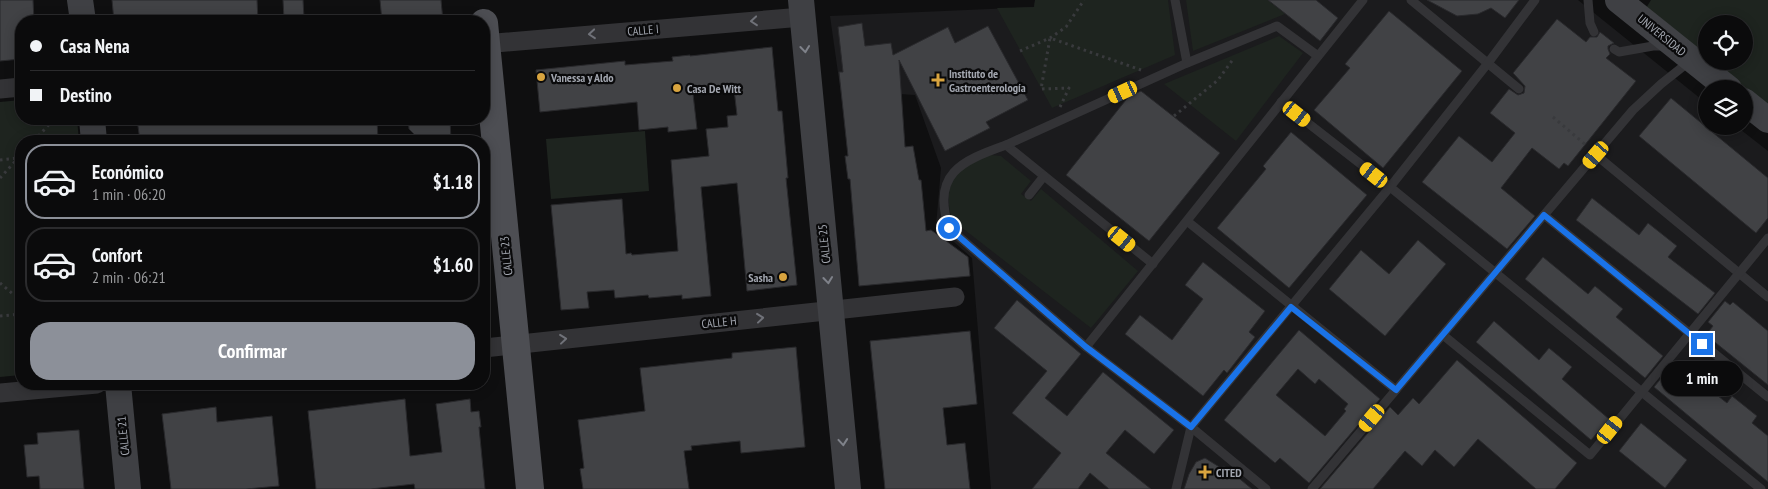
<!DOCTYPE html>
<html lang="es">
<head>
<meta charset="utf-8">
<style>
  :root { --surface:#0b0b0c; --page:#141415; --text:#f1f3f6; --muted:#9a9b9d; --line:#2b2b2d; --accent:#8c9099 }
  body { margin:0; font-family:"PT Sans Narrow",sans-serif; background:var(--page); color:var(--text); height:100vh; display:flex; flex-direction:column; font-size:19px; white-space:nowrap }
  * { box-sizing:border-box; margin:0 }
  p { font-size:16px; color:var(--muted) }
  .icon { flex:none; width:28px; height:28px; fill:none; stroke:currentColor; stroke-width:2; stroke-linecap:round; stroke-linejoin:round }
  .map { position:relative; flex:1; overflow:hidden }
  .drawer { position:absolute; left:15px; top:135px; width:475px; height:255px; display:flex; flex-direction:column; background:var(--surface); border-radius:20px; box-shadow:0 2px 12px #0003,0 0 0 1px var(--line) }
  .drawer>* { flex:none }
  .hud { position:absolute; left:15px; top:15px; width:475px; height:110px; border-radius:20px; box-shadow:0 2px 12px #0003,0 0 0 1px var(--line); display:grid; align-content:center; height:110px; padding:0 15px; background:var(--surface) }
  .tools { position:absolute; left:1698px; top:15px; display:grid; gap:10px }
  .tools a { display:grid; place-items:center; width:55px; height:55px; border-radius:50%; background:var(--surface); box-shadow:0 2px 12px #0003,0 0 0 1px var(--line); font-size:25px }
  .end { position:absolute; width:22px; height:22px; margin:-11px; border:6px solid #1a73e8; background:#fff; box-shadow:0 0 0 2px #fff }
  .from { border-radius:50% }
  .bubble { position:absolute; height:35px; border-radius:18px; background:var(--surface); box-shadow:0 2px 12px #0003,0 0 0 1px var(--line); font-size:16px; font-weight:600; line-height:35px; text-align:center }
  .car { position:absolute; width:15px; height:30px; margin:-15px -8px; border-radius:6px; box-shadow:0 0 4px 1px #0007; background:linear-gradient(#f5c518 24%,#345 0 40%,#f5c518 0 76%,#345 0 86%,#f5c518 0) }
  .hud b { display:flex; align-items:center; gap:18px; height:48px; font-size:19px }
  .hud b+b { border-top:1px solid var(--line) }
  .hud i { width:12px; height:12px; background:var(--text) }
  ul { padding:9px 0 0; list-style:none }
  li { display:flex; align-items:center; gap:15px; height:75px; margin:0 10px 8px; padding:0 5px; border:2px solid var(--line); border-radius:20px }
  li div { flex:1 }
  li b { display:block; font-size:19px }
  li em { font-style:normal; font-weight:600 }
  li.active { border-color:var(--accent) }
  li>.icon { width:45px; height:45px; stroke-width:1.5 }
  .button { display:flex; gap:10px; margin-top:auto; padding:10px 15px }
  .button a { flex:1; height:58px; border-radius:20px; background:var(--accent); color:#fff; font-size:20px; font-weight:600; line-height:58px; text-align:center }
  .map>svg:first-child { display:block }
  .built { fill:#1b1b1d }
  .green { fill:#1e241f; fill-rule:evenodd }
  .building { fill:#414245; stroke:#29292c; fill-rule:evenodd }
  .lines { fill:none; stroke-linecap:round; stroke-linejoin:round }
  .path { stroke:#393a3d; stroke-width:3; stroke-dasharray:2.5 4; stroke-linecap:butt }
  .lane { stroke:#333336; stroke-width:9 }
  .street { stroke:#333336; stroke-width:19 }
  .secondary { stroke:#3f4044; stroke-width:26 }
  .primary { stroke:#4d4e53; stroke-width:28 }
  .oneway { stroke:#707279 }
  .oneway2 { stroke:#7f828a }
  .route { stroke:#1a73e8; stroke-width:6 }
  .poi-dot { fill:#d8a43f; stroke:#0a0a0b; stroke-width:2 }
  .labels { text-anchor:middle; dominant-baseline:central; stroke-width:4.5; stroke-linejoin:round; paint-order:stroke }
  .street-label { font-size:12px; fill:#a2a6af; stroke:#0a0a0b }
  .poi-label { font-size:12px; font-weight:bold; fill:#a2a6af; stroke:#0a0a0b; text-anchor:start }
</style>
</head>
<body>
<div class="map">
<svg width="1768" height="489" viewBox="0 0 1768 489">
  <rect width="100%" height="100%" fill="#0f0f10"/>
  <polygon class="built" points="1035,0 1578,0 1706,103 1706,126 1736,126 1768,151 1768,489 991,489 972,258 936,226 941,168 915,95 899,94 842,101 830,16 1034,7"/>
  <g class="green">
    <polygon points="1035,0 1168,0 1175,55 1052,108 997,8 1034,7"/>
    <polygon points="1186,0 1268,0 1285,14 1193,51"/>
    <path d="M1651 0H1768V120L1640 18ZM1706 24H1744V61H1706Z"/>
    <polygon points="1279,36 1303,53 1236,141 1164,84"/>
    <polygon points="21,100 21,119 77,119 79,141 21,141 21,375 0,377 0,102"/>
    <polygon points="645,131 649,191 551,199 546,139"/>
    <path d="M990 155 1001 156 1031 181 1021 194 1031 201 1041 189 1138 271 1091 328 952 220C946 201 947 174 967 164 974 160 983 158 990 155Z"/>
  </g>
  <g class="building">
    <polygon points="0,0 33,0 34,21 21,21 21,59 0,61"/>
    <polygon points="112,0 257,0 258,21 114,21"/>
    <polygon points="283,0 303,0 304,18 284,20"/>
    <polygon points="380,0 441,0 443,21 382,21"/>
    <polygon points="1268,0 1316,0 1338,18 1320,41"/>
    <polygon points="1427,0 1519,0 1505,18 1491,8 1478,14 1457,16"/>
    <polygon points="1389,11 1462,71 1383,168 1314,110 1350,68 1345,64"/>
    <polygon points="1557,19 1586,42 1590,37 1597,37 1600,32 1614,43 1608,46 1608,49 1610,54 1606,58 1636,81 1568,166 1564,163 1559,169 1532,148 1501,188 1535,216 1507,249 1422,182 1459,136 1492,162 1515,133 1490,113 1509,89 1518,95 1524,93 1525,86 1513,73"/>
    <polygon points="862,23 865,46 891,43 893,55 948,27 955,43 988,26 1028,100 986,122 990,128 945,151 899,60 905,147 913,146 919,180 921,180 926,231 931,230 968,257 970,276 859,286 850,179 848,179 845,156 848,156 839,72 843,72 838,27"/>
    <polygon points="772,47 778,111 782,111 788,178 786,178 797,285 747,291 737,183 701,187 711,296 682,299 682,295 649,298 648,295 615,298 614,290 587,292 589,308 561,310 551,205 622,199 626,254 631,253 632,255 678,251 671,160 709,156 706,129 728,127 727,116 737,115 734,89 693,94 697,129 668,132 668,127 639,130 637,102 540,112 536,70 625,61 625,65 673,61 672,57 690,55 690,56"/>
    <polygon points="1141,91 1220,153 1149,241 1066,175 1129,96"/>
    <polygon points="1671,98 1768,178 1768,218 1756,233 1639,136"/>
    <polygon points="137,119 377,119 378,141 140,141"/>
    <polygon points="408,119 450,119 451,141 418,141 417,137 409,129"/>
    <polygon points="1291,132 1367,195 1289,288 1217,228 1266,169 1263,166"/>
    <polygon points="1592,198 1639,235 1648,223 1677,246 1668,257 1715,293 1698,314 1576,220"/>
    <polygon points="1418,240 1446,264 1385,336 1329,289 1361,250 1389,274"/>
    <polygon points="1543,257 1588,294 1595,286 1623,309 1616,317 1663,356 1645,378 1525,279"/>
    <polygon points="1203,262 1265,311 1249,332 1255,337 1227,373 1224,370 1203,396 1125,334 1140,315 1172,340 1203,299 1185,285"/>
    <polygon points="1017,300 1081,354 1045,398 1067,416 1103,372 1174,430 1154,454 1125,430 1106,453 1151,489 1109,489 1090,473 1078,489 1032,489 1061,453 1012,413 1047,371 994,328"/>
    <polygon points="1725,301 1730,305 1733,302 1768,331 1768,385 1706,335 1713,326 1708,322"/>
    <polygon points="1494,321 1539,360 1549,348 1572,367 1562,379 1609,419 1591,440 1476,342"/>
    <path d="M1299 330 1380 399 1309 483 1280 458 1275 463 1224 420ZM1298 369 1315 384 1319 379 1348 404 1344 409 1346 411 1325 436 1276 395Z"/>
    <polygon points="970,331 977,404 943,408 947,445 965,443 970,489 885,489 870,341"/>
    <polygon points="796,347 805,447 741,453 740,441 691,446 692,450 684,451 689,489 583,489 580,469 584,468 578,420 645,411 640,368 732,358 732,353"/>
    <polygon points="1457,360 1577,463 1555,489 1536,489 1478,439 1454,467 1435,450 1422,466 1405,451 1373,489 1320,489 1390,407 1398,415 1413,398 1419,404"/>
    <polygon points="1676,363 1727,403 1732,396 1757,416 1752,423 1768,436 1768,482 1654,387 1673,364 1674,365"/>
    <polygon points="405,399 410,456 442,452 436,404 470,399 471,412 479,411 481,427 479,427 485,489 415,489 414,484 371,489 316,489 308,411"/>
    <polygon points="216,407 217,422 272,416 279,486 246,489 171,489 162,414"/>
    <polygon points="1641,423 1687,460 1665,488 1619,451"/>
    <polygon points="79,430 84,489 40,489 39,476 27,477 24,445 38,444 37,433"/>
    <polygon points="1205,458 1221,468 1224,466 1252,489 1184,489 1189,474 1196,462"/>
  </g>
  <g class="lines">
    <g class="path">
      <polyline points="1020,51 1050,38 1066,27 1084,0"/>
      <polyline points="1060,107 1069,88 1041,89 1050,38 1141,70"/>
      <polyline points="1174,116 1218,80 1234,58"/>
      <polyline points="1553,117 1587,146"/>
      <polyline points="34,141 54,119"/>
      <polyline points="0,160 18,158 21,184"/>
      <polyline points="0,178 21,155"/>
      <polyline points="0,283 21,301"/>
      <polyline points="0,316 21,314"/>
    </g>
    <g class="lane">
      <polyline points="1175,0 1187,63"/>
      <polyline points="1411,0 1519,89"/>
      <polyline points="1588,0 1590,23 1594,32"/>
      <polyline points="1614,49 1619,52 1653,46 1664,46"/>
      <polyline points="1281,102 1390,187 1761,489"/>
      <polyline points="1006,145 1153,264"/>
      <polyline points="1596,155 1768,297"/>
      <polyline points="1029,195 1044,176"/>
      <polyline points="1544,215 1768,397"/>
      <polyline points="1187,221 1396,390"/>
      <polyline points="1443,335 1590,455 1768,238"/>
      <polyline points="1086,347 1363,0"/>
      <polyline points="1176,489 1191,427 1390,187 1488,63 1535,0"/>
      <path d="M1266 489 1191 427 1086 347 949 228C931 174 961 161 1006 145L1187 63 1277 26 1318 56"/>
      <polyline points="1312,489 1633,110 1661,84 1690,61"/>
    </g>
    <g class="street">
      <polyline points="484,44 802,17"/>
      <polyline points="0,89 21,87"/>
      <polyline points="484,348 955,297"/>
      <polyline points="0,393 97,384"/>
    </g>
    <g class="secondary">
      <polyline points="80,0 83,21"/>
      <polyline points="801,0 848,489"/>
      <polyline points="1618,0 1729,89"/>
      <polyline points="1744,101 1768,120"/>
      <polyline points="92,119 94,141"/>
      <polyline points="118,384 128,489"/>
    </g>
    <polyline class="primary" points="484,23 530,489"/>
  </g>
  <defs><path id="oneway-chevron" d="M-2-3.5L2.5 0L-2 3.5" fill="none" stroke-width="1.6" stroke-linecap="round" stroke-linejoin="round" transform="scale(1.25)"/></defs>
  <g class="oneway">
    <use href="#oneway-chevron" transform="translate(754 21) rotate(175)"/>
    <use href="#oneway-chevron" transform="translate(592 34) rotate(175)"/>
    <use href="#oneway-chevron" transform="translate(760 318) rotate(-6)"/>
    <use href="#oneway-chevron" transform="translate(563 339) rotate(-6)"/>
  </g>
  <g class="oneway2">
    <use href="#oneway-chevron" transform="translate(805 49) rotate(84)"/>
    <use href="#oneway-chevron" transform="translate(828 280) rotate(84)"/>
    <use href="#oneway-chevron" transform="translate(843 442) rotate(85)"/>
  </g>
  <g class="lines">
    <polyline class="route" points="949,228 1086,347 1191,427 1291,307 1396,390 1544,215 1702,344"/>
  </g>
  <g class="poi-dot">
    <circle cx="541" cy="77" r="5"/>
    <path d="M935.5 72.5h5v5h5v5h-5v5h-5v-5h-5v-5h5z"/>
    <circle cx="677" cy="88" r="5"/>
    <circle cx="783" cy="277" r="5"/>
    <path d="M1202.5 464.5h5v5h5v5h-5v5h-5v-5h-5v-5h5z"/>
  </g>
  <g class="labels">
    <g class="street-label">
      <text transform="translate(643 30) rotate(-5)">CALLE I</text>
      <text transform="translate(1662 35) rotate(39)">UNIVERSIDAD</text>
      <text transform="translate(824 244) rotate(-96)">CALLE 25</text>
      <text transform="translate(506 256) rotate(-96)">CALLE 23</text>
      <text transform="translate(719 322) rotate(-6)">CALLE H</text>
      <text transform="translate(123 436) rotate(-96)">CALLE 21</text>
    </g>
    <g class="poi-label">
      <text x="949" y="73">Instituto de<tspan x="949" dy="14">Gastroenterología</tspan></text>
      <text x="551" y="77">Vanessa y Aldo</text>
      <text x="687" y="88">Casa De Witt</text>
      <text x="773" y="277" text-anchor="end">Sasha</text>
      <text x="1216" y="472">CITED</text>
    </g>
  </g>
</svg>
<div class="tools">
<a><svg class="icon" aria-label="locate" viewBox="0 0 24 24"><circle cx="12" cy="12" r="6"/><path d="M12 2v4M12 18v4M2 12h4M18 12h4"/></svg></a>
<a><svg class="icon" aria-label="layers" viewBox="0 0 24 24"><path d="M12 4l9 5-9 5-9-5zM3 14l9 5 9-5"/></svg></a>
</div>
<i class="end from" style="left:949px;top:228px"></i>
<i class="end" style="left:1702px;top:344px"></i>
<div class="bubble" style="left:1661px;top:361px;width:82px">1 min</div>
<i class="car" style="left:1123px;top:92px;rotate:245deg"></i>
<i class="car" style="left:1297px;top:114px;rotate:128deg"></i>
<i class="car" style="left:1596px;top:155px;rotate:221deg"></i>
<i class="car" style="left:1374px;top:175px;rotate:308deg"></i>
<i class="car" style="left:1122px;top:239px;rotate:129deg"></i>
<i class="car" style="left:1372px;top:418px;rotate:220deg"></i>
<i class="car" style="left:1610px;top:430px;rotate:39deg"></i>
<div class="hud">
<b><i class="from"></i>Casa Nena</b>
<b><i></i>Destino</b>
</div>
<section class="drawer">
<ul>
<li class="active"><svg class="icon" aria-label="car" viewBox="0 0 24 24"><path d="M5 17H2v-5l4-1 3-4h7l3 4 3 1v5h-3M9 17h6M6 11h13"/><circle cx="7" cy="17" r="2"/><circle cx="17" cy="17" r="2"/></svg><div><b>Económico</b><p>1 min · 06:20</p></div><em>$1.18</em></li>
<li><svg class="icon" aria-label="car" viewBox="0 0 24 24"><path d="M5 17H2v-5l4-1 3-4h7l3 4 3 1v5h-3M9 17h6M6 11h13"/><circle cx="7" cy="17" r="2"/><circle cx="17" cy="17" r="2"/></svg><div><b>Confort</b><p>2 min · 06:21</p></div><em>$1.60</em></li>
</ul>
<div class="button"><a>Confirmar</a></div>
</section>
</div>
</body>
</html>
